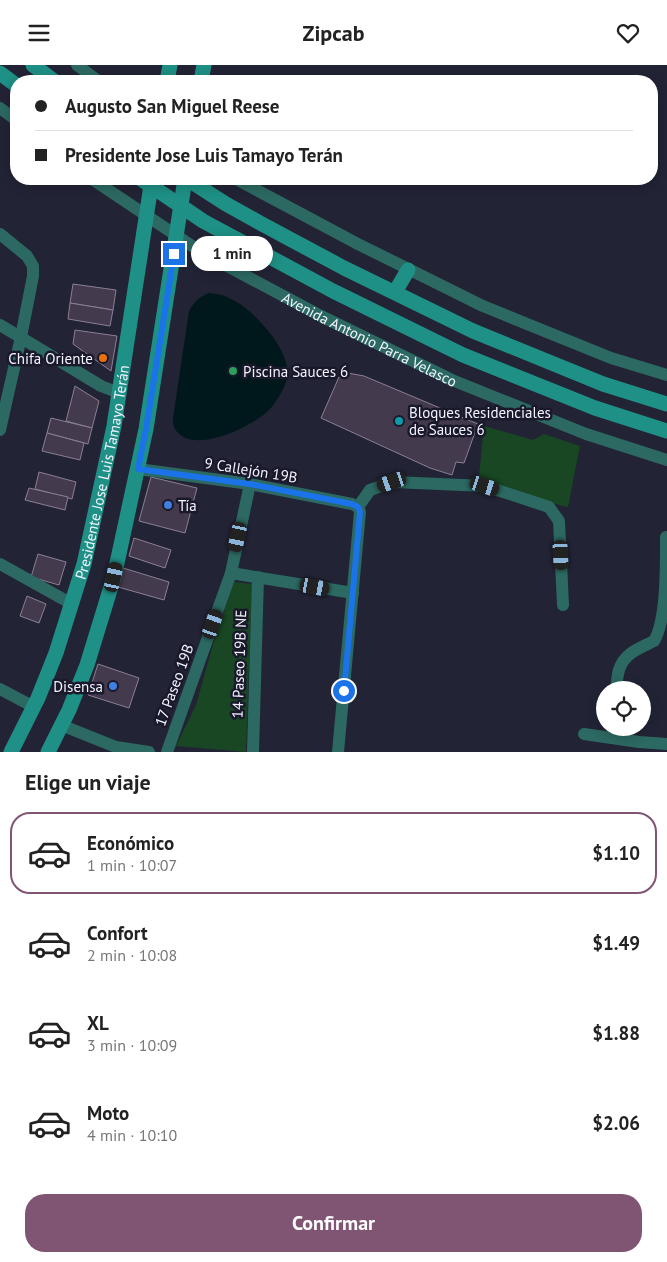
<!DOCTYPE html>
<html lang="es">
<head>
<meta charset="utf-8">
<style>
  :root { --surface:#fff; --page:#f2f2f2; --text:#222; --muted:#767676; --line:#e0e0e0; --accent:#805473 }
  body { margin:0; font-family:"PT Sans",sans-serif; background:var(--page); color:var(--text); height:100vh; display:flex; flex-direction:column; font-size:19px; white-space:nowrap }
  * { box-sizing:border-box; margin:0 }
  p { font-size:16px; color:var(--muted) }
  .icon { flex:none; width:28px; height:28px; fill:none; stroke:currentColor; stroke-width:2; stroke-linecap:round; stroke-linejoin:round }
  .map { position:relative; height:687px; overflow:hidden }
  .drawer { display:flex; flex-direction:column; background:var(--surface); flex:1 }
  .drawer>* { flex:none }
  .guide { position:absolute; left:10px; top:10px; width:648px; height:110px; border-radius:20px; box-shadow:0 2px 12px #0003; display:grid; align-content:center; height:110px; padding:0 25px; background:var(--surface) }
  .controls { position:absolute; left:596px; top:616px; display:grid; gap:10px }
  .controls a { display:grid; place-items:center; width:55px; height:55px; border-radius:50%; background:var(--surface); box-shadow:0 2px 12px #0003; font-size:25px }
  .end { position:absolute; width:22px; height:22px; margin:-11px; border:6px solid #1a73e8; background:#fff; box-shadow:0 0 0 2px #fff }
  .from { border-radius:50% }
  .bubble { position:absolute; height:35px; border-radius:18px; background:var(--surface); box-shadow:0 2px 12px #0003; font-size:16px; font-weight:700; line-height:35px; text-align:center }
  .car { position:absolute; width:15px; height:30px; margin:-15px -8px; border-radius:6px; box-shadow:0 0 4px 1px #0007; background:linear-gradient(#222 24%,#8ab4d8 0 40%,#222 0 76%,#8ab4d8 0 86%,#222 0) }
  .guide b { display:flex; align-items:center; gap:18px; height:48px; font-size:19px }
  .guide b+b { border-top:1px solid var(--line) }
  .guide i { width:12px; height:12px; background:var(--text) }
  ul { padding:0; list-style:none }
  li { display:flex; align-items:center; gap:15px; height:82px; margin:0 10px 8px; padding:0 15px; border:2px solid transparent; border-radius:20px }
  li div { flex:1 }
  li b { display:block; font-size:19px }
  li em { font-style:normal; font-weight:700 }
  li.on { border-color:var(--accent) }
  li>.icon { width:45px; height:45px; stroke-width:1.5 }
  h2 { padding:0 25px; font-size:22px; line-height:60px }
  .cta { display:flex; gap:10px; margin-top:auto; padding:10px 25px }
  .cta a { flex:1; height:58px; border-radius:20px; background:var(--accent); color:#fff; font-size:20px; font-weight:700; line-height:58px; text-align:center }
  header { display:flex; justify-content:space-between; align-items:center; height:65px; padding:0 25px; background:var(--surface); font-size:22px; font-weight:700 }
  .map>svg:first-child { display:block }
  .green { fill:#194623 }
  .water { fill:#00181c }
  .building { fill:#443a4d; stroke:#8b7f95 }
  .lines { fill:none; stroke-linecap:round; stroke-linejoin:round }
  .street { stroke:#2c6962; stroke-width:12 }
  .secondary { stroke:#1e9085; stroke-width:15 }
  .route { stroke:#1a73e8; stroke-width:6 }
  .food-dot { fill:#e8710a; stroke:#19192b; stroke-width:2 }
  .leisure-dot { fill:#2e9e5b; stroke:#19192b; stroke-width:2 }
  .culture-dot { fill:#0f9aa8; stroke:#19192b; stroke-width:2 }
  .shop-dot { fill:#3f7fe0; stroke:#19192b; stroke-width:2 }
  .labels { text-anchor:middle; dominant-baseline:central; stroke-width:5; stroke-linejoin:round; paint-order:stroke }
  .street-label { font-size:15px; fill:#f3f4ff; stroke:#19192b }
  .poi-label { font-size:15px; fill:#f3f4ff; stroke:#19192b; text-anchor:start }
</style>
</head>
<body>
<header><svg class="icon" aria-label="menu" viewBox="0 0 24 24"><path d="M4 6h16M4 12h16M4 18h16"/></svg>Zipcab<svg class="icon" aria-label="heart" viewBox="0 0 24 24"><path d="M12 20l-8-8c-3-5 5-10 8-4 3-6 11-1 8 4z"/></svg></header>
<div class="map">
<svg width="667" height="687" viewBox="0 0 667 687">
  <rect width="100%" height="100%" fill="#222335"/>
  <g class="green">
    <polygon points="484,361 533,375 544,369 580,381 568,442 478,421"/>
    <polygon points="234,517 252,519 246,687 176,681 196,640 214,576"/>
  </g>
  <path class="water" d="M209 228C231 229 249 244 263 260 276 274 290 294 287 314 285 322 276 338 270 344 254 361 192 392 175 364 173 361 173 356 173 353L189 246C194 237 199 232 209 228Z"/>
  <g class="building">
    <polygon points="73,219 116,225 113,245 70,238"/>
    <polygon points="70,238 113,245 110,261 68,254"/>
    <polygon points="75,265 117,271 111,306 73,279"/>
    <polygon points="348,308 364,311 478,359 464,398 456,397 452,410 430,403 321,353 339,312"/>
    <polygon points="75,321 99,336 92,363 66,356"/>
    <polygon points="51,353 92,363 88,379 47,368"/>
    <polygon points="47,368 84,378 80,395 42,386"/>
    <polygon points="39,407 76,417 72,434 35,424"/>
    <polygon points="151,412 197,423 185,468 139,456"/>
    <polygon points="29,423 68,432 65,445 25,435"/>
    <polygon points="134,473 171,485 165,503 129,491"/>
    <polygon points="38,489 66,497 59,520 31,512"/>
    <polygon points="123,503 169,517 164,535 118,522"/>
    <polygon points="27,531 46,539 39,558 20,551"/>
    <polygon points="98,599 139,613 129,643 88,630"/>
  </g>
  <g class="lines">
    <g class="street">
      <polyline points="77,0 98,16"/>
      <polyline points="0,43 16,55"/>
      <path id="s1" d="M92 114 201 187 321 251 452 315 586 369 667 395"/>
      <polyline points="236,114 356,178 483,241 611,293 667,310"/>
      <polyline points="0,169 27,191 33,201 33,211 21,272 0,365"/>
      <polyline points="0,260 101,321 119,328"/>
      <polyline points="138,404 250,419 352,439 358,442"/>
      <polyline points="358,442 370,425 393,417 485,421 549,442 559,456 563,540"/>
      <polyline points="0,499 72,539"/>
      <polyline points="231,508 353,528"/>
      <polyline points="0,624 34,642"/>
      <path d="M616 625C617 619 617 611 619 605 624 588 640 583 654 576 667 555 666 498 666 472"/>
      <polyline points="61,660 116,682 149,687"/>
      <polyline points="584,669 639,677 667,679"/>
      <polyline points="167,687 231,508 250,419"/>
      <polyline points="253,687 258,512"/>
      <polyline points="338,687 360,447 358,442"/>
    </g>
    <g class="secondary">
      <polyline points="33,0 54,16"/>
      <polyline points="0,8 16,20"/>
      <polyline points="167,16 170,0"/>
      <polyline points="201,16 204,0"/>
      <polyline points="141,114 203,156 214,162 333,226 463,290 595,343 667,366"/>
      <polyline points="187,114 226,139 260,158 344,203 473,266 603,319 667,339"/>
      <polyline points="395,227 408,205"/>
      <path id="s2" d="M11 687 38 633 56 588 84 499 114 361 152 114"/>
      <polyline points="48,687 69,645 87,600 114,512 146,364 185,114"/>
    </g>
  </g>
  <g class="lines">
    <polyline class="route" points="174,189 146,364 138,404 250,419 352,439 358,442 360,447 344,626"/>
  </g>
  <circle class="food-dot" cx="103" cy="293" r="5"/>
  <circle class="leisure-dot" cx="233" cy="306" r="5"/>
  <circle class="culture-dot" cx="399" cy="356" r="5"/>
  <g class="shop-dot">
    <circle cx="168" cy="440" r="5"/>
    <circle cx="113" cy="621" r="5"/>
  </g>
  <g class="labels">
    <g class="street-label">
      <text stroke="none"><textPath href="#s1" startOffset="321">Avenida Antonio Parra Velasco</textPath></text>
      <text transform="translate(251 405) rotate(9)">9 Callejón 19B</text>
      <text stroke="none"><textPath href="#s2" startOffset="296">Presidente Jose Luis Tamayo Terán</textPath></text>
      <text transform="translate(239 599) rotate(-88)">14 Paseo 19B NE</text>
      <text transform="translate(174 620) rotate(-70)">17 Paseo 19B</text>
    </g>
    <g class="poi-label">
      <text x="93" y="293" text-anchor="end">Chifa Oriente</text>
      <text x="243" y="306">Piscina Sauces 6</text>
      <text x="409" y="347">Bloques Residenciales<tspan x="409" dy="17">de Sauces 6</tspan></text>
      <text x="178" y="440">Tía</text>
      <text x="103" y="621" text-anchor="end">Disensa</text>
    </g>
  </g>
</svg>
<div class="controls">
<a><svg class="icon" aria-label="locate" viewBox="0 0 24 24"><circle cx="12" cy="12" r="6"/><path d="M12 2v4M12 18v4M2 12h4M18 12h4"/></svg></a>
</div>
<i class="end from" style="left:344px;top:626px"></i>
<i class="end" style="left:174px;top:189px"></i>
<div class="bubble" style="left:191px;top:171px;width:82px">1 min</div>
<i class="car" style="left:392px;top:417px;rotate:251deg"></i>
<i class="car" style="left:485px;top:421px;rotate:108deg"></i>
<i class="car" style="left:238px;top:472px;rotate:192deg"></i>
<i class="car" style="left:561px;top:490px;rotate:177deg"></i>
<i class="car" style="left:114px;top:512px;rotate:12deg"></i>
<i class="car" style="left:315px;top:522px;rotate:100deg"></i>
<i class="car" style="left:213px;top:559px;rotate:19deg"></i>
<div class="guide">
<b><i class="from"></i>Augusto San Miguel Reese</b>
<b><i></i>Presidente Jose Luis Tamayo Terán</b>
</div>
</div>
<section class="drawer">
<h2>Elige un viaje</h2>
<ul>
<li class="on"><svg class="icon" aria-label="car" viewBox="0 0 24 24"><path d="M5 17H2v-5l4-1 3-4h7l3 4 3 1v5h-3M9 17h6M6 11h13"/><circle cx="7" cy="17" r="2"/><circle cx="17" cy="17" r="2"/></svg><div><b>Económico</b><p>1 min · 10:07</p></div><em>$1.10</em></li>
<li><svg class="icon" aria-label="car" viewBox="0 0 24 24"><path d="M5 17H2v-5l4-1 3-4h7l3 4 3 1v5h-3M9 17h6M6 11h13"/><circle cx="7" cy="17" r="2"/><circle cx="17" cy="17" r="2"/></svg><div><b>Confort</b><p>2 min · 10:08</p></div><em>$1.49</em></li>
<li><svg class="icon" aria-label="car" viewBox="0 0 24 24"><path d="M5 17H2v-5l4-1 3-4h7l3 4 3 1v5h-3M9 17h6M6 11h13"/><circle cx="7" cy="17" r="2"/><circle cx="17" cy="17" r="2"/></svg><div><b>XL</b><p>3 min · 10:09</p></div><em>$1.88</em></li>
<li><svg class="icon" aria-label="car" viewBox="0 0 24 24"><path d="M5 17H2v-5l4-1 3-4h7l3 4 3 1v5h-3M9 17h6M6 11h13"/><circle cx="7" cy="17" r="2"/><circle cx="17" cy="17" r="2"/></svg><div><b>Moto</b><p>4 min · 10:10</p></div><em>$2.06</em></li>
</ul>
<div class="cta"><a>Confirmar</a></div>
</section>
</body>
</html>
